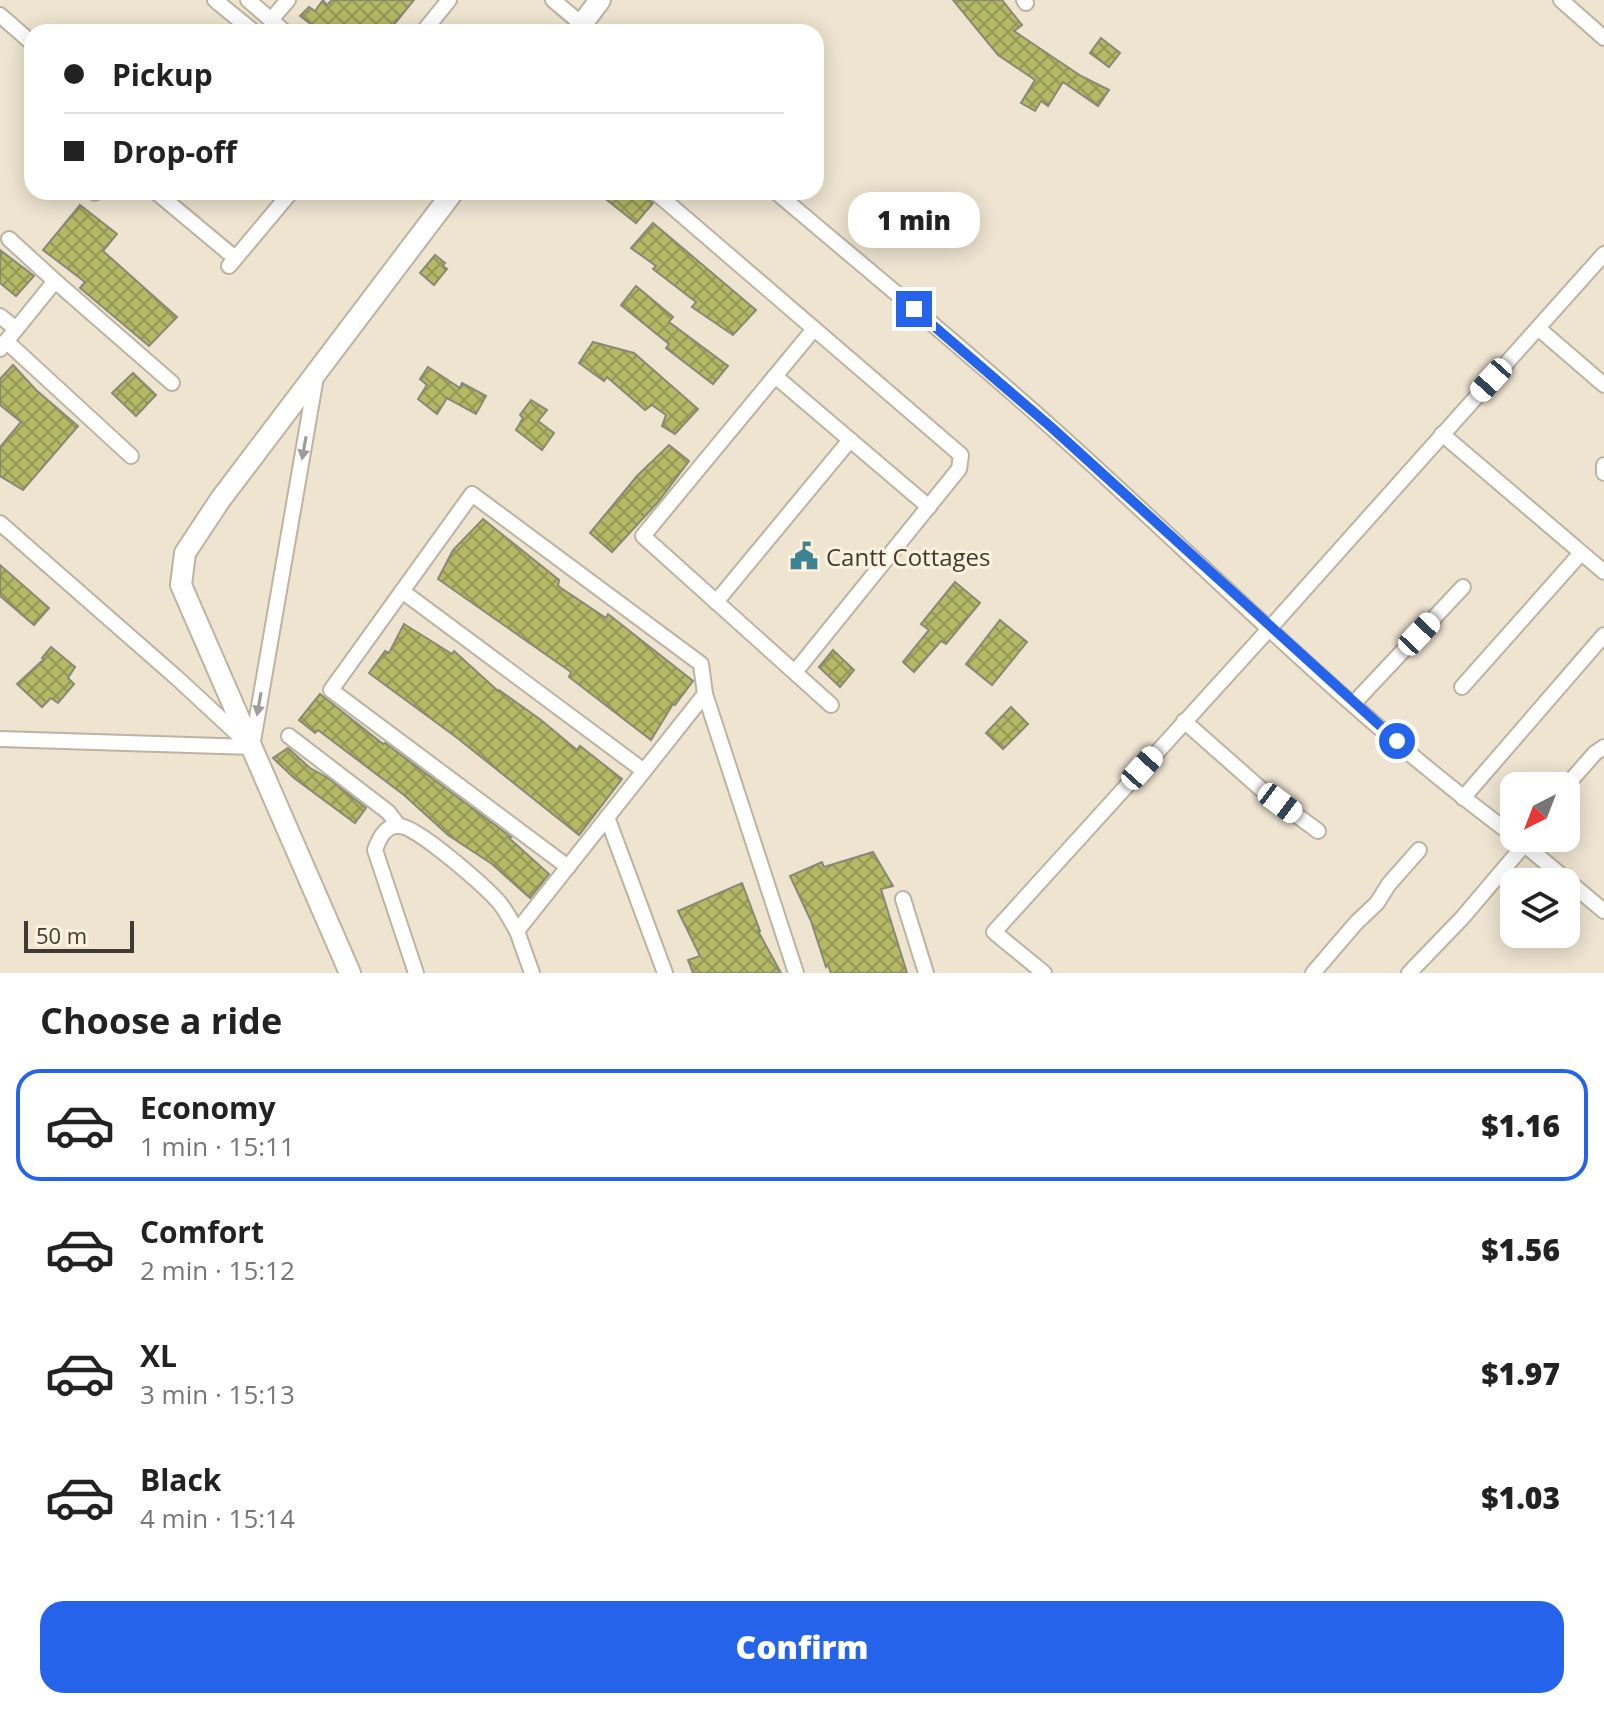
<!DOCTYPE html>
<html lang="en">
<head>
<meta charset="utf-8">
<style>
  :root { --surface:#fff; --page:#f6f6f6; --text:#222; --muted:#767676; --line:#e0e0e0; --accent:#2563eb }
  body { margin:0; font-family:"Open Sans",sans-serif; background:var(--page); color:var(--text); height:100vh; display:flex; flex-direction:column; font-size:30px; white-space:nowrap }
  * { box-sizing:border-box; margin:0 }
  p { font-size:26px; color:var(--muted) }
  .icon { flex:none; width:44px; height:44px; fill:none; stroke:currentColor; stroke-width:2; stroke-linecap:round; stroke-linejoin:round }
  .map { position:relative; height:973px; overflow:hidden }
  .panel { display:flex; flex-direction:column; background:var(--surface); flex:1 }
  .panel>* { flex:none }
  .hud { position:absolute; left:24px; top:24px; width:800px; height:176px; border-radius:24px; box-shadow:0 4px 20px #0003; display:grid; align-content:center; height:176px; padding:0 40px; background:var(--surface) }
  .needle { width:52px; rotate:222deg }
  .controls { position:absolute; left:1500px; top:772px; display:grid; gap:16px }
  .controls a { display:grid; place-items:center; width:80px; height:80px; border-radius:16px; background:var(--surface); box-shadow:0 4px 20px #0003; font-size:40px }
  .scale { position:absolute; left:24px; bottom:20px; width:110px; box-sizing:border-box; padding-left:8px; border:4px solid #3f3b33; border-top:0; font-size:22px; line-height:28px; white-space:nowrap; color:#3f3b33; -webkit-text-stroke:6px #fbf1dd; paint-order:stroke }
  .end { position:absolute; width:36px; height:36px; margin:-18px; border:10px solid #2563eb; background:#fff; box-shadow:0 0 0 4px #fff }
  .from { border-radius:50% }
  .bubble { position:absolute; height:56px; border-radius:24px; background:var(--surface); box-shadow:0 4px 20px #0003; font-size:26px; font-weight:800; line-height:56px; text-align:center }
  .car { position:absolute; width:24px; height:48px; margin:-24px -12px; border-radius:10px; box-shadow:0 0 6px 2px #0007; background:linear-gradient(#fff 24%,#345 0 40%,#fff 0 76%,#345 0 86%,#fff 0) }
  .hud b { display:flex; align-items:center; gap:28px; height:76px; font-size:30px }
  .hud b+b { border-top:2px solid var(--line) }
  .hud i { width:20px; height:20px; background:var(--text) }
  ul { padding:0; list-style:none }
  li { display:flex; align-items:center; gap:24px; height:112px; margin:0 16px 12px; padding:0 24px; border:4px solid transparent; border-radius:24px }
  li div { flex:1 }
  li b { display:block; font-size:30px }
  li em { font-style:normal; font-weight:800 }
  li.selected { border-color:var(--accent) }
  li>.icon { width:72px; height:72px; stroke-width:1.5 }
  h2 { padding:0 40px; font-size:36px; line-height:96px }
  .cta { display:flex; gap:16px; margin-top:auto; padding:16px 40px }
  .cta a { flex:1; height:92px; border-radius:24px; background:var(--accent); color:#fff; font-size:32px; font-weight:800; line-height:92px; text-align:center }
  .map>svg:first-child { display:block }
  .building { fill:url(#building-cross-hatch); stroke:#888976; stroke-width:2 }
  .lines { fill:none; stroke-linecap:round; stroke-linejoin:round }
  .street-casing { stroke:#bcb3a0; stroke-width:18 }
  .secondary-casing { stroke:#bcb3a0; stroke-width:24 }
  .street { stroke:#fff; stroke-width:14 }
  .secondary { stroke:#fff; stroke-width:20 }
  .oneway { fill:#9f9d99 }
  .route { stroke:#2563eb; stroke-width:10 }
  .labels { text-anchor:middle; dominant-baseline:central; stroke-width:6; stroke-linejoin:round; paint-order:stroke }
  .poi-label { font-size:24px; fill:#3f3b33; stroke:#fbf1dd; text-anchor:start }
</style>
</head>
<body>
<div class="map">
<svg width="1604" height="973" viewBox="0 0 1604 973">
  <defs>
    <pattern id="building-cross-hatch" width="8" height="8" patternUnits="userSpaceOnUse" patternTransform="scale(2)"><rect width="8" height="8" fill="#b5b865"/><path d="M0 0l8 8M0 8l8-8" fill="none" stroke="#959754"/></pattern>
  </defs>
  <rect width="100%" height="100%" fill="#eee4d0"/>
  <g class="building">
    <polygon points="323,0 327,5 332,0 414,0 388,32 321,32 300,16 309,7 315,11"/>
    <polygon points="953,0 1002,0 1022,25 1014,31 1081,76 1109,90 1098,106 1063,82 1048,106 1041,101 1035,111 1021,103 1035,80 998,55"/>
    <polygon points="1101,38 1120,53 1109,67 1090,53"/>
    <polygon points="597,192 640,192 653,203 636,223"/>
    <polygon points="80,205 117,234 103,251 177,317 149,346 80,288 85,282 43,250"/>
    <polygon points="653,223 756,310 733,335 692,307 696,302 653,269 656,266 631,248"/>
    <polygon points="0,250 34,276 16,296 0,283"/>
    <polygon points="435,255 445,263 443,266 447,269 434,285 420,273"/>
    <polygon points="636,286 673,317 669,322 728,366 713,384 666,348 669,344 621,305"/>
    <polygon points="593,342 634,353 698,409 675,434 662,426 666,415 652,405 645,410 607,377 604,381 579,363"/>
    <polygon points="13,365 36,390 78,426 23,490 0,476 0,447 21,422 0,405 0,379"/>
    <polygon points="428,367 460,388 462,383 486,396 476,414 447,398 437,414 418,399 427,385 420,379"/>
    <polygon points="133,373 156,395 136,416 112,393"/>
    <polygon points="531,400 547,410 538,421 554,433 542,450 516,430 523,418 520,415"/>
    <polygon points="669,445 689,461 658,502 612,552 590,533 637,476"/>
    <polygon points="483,519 559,580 558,586 606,618 608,614 693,681 675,705 673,704 651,740 569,677 571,672 438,579 453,550"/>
    <polygon points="0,565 49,608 34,625 0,596"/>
    <polygon points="955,582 980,603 946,644 941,641 914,672 903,662 929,630 921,624"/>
    <polygon points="1000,620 1027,642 992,685 966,664"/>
    <polygon points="404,624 452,654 454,651 498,691 499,690 541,720 577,750 580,746 622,779 579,835 456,737 369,673 385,651 389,653"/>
    <polygon points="51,647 75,667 68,678 74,684 58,703 51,698 42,707 17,684 44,659 42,658"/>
    <polygon points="833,650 854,670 840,687 819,667"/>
    <polygon points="320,694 383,744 385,743 511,837 509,838 549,874 530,898 492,864 448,835 404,795 318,730 315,733 299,720"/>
    <polygon points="1011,707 1028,724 1003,749 986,733"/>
    <polygon points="288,748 310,768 328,778 366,808 355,823 294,778 273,758"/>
    <polygon points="873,852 893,886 881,889 907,973 831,973 828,965 826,967 811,921 790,876 822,862 824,867"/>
    <polygon points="742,883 760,931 758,931 781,973 693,973 688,960 700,956 678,911"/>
  </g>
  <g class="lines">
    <defs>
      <g id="street">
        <polyline points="215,0 254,32"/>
        <polyline points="248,0 285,32"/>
        <polyline points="553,0 591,32"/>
        <polyline points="1024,0 1026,3"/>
        <polyline points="1561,0 1604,38"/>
        <polyline points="0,15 32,43"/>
        <polyline points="271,20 288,0"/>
        <polyline points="423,32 449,0"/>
        <polyline points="156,192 235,258"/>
        <polyline points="655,192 961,455 959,469 795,672"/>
        <path d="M776 192C868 270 962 347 1052 428 1205 565 1349 714 1514 836"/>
        <polyline points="95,193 96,192"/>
        <polyline points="9,239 55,281"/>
        <polyline points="229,266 291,192"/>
        <polyline points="0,316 16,329"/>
        <polyline points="1538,328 1604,385"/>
        <polyline points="814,329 643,536 831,705"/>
        <polyline points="6,341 131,456"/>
        <polyline points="0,349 55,281 172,383"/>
        <polyline points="775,376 929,507"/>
        <polyline points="1442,434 1604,572"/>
        <polyline points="1604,465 1604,473"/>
        <polyline points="0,523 177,678 245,741"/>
        <polyline points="402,591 644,771"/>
        <polyline points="716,602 850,440"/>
        <polyline points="1462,687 1581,553"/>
        <polyline points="1354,703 1463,587"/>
        <polyline points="1184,721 1261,789 1318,831"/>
        <polyline points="289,736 388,812 399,826"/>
        <polyline points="0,739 252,747"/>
        <polyline points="252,747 316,377"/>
        <polyline points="1566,786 1595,753 1604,747"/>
        <polyline points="1463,798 1604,635"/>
        <polyline points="607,817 665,973"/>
        <polyline points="1520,841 1604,911"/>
        <polyline points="568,867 331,690 472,494 701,664 705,694 796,973"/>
        <polyline points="903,899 926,973"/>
        <path d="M416 973 375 850C379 839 385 825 399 826 417 826 483 885 497 900 505 908 511 921 517 931"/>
        <polyline points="532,973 517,931 705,694"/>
        <polyline points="1044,973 994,932 1270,628 1604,254"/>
        <polyline points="1313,973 1356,923 1377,903 1389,884 1419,850"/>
        <polyline points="1409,973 1463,917 1524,845"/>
      </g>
      <g id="secondary">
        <polyline points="576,32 600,0"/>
        <polyline points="350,973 181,585 185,553 220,500 453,192"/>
      </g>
    </defs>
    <use href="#street" class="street-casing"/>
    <use href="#secondary" class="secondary-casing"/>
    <use href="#street" class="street"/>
    <use href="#secondary" class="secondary"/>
  </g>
  <defs><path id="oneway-solid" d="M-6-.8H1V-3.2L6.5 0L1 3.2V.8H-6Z" transform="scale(2)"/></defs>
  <g class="oneway">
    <use href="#oneway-solid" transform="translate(304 448) rotate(100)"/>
    <use href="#oneway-solid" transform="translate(259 704) rotate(100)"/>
  </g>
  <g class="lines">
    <polyline class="route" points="914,309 1051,427 1397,741"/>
  </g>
  <defs>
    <symbol id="civic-bare" viewBox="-9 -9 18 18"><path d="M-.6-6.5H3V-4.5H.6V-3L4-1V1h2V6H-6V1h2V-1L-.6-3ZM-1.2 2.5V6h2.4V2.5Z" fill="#3f8392" stroke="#fbf1dd" stroke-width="2.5" paint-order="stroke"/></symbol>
  </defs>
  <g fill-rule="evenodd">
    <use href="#civic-bare" x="784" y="536" width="40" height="40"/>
  </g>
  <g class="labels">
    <g class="poi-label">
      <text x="826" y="556">Cantt Cottages</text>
    </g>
  </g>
</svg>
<div class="controls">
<a><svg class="needle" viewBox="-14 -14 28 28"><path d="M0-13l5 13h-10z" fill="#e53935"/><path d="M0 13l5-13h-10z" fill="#767676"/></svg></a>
<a><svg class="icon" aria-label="layers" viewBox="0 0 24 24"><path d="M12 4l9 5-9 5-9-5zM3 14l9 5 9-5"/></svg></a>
</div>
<div class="scale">50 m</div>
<i class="end from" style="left:1397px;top:741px"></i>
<i class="end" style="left:914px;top:309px"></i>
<div class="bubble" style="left:848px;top:192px;width:132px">1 min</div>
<i class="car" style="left:1491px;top:380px;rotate:222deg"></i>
<i class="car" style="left:1419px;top:634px;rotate:43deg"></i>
<i class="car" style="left:1142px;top:768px;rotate:42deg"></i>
<i class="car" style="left:1280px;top:803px;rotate:127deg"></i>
<div class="hud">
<b><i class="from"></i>Pickup</b>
<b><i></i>Drop-off</b>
</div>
</div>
<section class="panel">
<h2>Choose a ride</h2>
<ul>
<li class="selected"><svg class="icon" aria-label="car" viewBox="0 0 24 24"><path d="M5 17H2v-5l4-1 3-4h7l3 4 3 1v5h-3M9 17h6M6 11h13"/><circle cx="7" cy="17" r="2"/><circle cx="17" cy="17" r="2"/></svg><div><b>Economy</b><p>1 min · 15:11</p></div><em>$1.16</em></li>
<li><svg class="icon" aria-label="car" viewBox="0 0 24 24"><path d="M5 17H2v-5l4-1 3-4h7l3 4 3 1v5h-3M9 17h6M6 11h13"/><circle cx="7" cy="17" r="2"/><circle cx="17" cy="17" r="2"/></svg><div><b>Comfort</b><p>2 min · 15:12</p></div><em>$1.56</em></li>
<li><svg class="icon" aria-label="car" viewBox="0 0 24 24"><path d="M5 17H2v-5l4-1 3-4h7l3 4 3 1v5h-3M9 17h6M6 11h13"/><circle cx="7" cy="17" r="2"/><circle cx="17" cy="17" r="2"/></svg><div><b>XL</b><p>3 min · 15:13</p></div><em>$1.97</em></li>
<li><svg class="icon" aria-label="car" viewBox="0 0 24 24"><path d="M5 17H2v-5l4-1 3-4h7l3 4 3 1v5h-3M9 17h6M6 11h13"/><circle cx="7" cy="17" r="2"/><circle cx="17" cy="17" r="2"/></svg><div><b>Black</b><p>4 min · 15:14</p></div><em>$1.03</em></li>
</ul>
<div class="cta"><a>Confirm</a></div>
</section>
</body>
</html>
